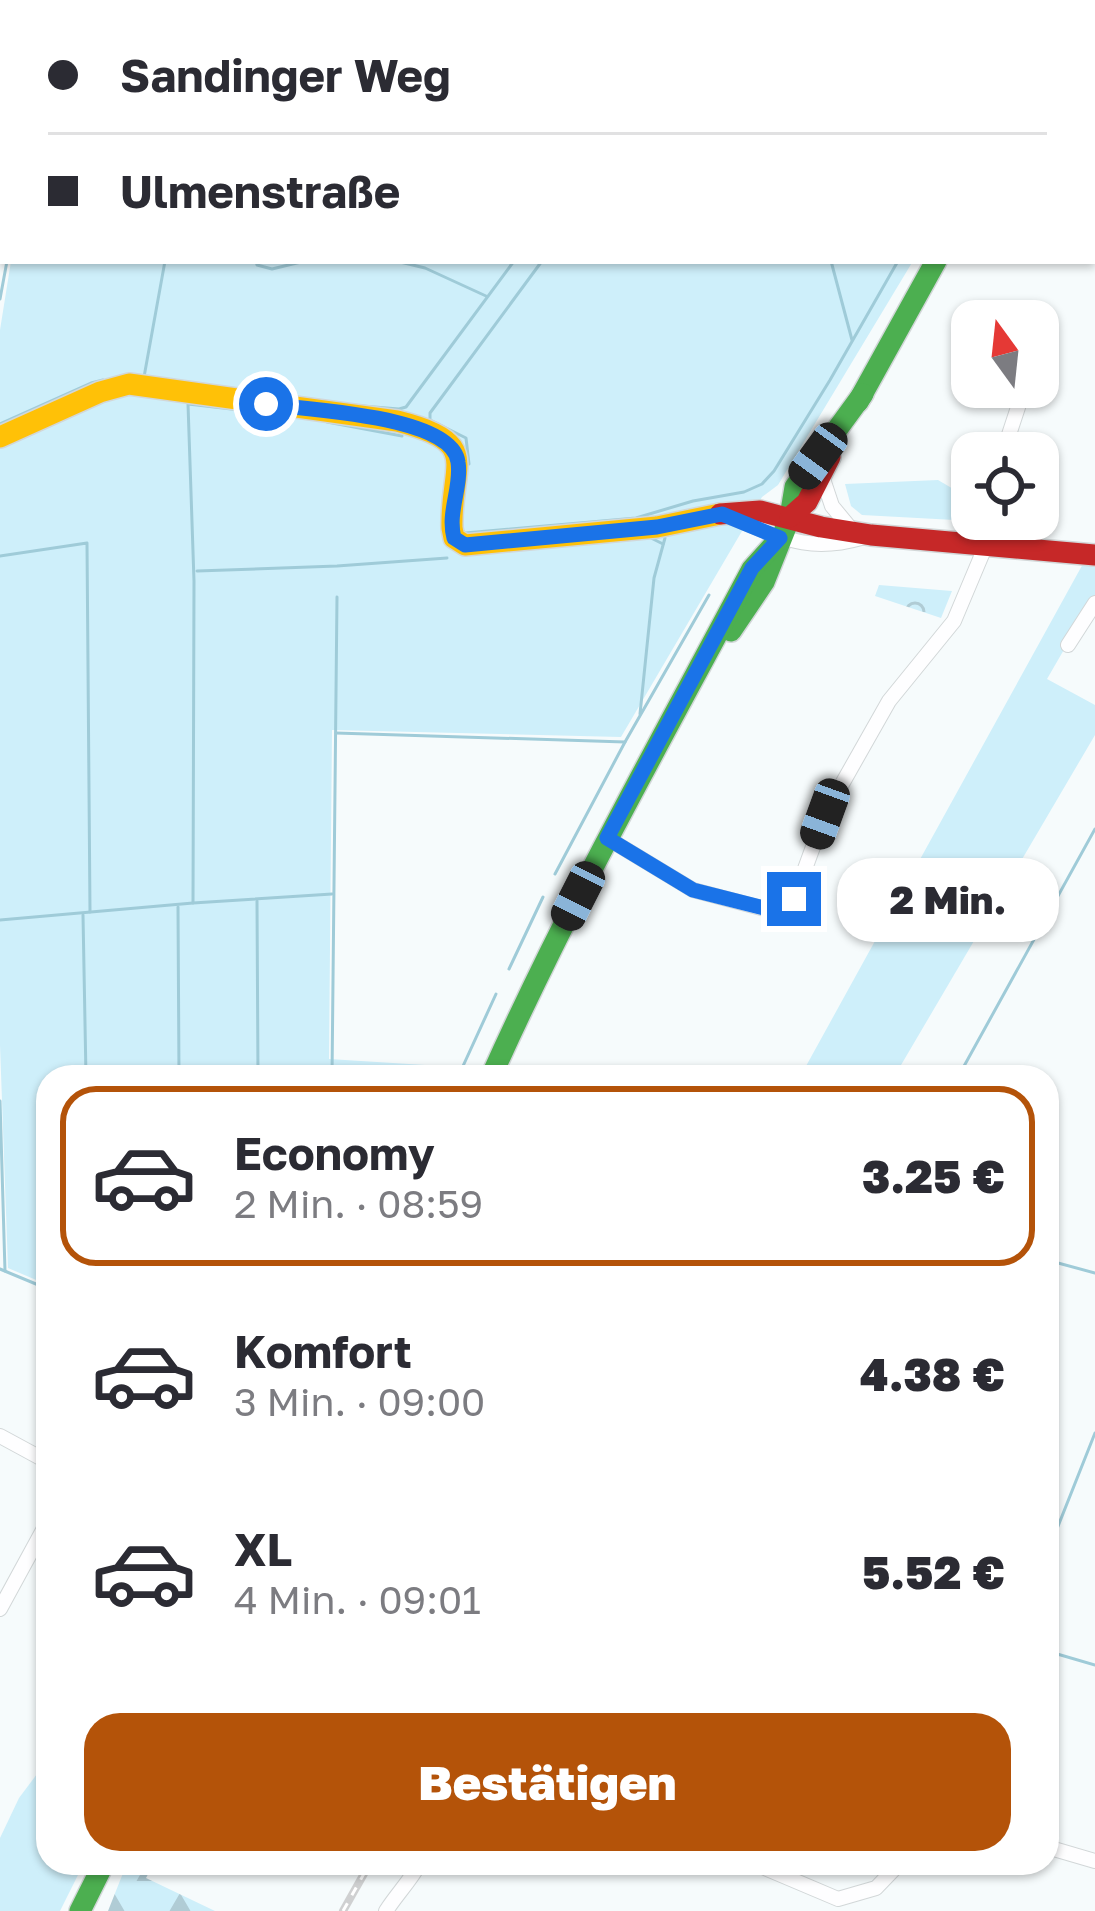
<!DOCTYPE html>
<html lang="de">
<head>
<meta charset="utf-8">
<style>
  :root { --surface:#fff; --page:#f2f2f3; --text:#2b2b33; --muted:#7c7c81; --line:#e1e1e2; --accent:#b45309 }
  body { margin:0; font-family:"Golos Text",sans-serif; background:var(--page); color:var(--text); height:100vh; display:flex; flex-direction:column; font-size:45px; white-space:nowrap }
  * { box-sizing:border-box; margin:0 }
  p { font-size:39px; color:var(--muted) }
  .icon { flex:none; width:66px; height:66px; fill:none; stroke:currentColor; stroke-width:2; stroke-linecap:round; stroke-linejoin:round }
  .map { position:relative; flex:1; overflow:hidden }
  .drawer { position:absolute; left:36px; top:1065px; width:1023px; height:810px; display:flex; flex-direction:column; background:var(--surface); border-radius:36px; box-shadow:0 3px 9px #0004 }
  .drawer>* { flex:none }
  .guide { position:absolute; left:0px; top:0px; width:1095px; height:264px; box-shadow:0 3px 9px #0004; display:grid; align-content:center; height:264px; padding:0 48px; background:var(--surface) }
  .needle { width:78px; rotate:345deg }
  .tools { position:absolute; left:951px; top:300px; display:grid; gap:24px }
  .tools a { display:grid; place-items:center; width:108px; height:108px; border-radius:24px; background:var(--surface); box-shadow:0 3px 9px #0004; font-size:60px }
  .end { position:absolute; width:54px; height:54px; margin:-27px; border:15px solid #1a73e8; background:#fff; box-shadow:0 0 0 6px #fff }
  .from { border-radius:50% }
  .bubble { position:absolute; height:84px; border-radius:36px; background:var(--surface); box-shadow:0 3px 9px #0004; font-size:39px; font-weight:800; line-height:84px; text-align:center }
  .car { position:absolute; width:36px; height:72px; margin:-36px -18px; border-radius:15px; box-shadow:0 0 9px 3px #0007; background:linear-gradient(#222 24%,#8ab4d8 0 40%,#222 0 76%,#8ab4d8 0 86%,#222 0) }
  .guide b { display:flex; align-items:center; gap:42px; height:114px; font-size:45px }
  .guide b+b { border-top:3px solid var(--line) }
  .guide i { width:30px; height:30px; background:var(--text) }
  ul { padding:21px 0 0; list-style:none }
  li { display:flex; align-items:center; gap:36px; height:180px; margin:0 24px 18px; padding:0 24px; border:6px solid transparent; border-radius:36px }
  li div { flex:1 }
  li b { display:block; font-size:45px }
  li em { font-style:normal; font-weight:800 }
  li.selected { border-color:var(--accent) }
  li>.icon { width:108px; height:108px; stroke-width:1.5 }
  .action { display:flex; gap:24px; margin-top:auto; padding:24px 48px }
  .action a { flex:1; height:138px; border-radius:36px; background:var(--accent); color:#fff; font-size:48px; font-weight:800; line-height:138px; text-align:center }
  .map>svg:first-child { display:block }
  .grass { fill:#ceeffa }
  .forest { fill:url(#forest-firs) }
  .park { fill:url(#park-crowns) }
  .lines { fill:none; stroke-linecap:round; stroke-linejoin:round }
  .stream { stroke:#9fcbd8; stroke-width:3 }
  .street-casing { stroke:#d2d7d8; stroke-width:16 }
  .fast-casing { stroke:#d2d7d8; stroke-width:24 }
  .slow-casing { stroke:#d2d7d8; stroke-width:24 }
  .jam-casing { stroke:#d2d7d8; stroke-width:24 }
  .street { stroke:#fefeff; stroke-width:14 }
  .fast { stroke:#4caf50; stroke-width:21 }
  .slow { stroke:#ffc107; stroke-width:21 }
  .jam { stroke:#c62828; stroke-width:21 }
  .rail-casing { stroke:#cfd0d1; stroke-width:8 }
  .rail { stroke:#fff; stroke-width:3; stroke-dasharray:9; stroke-linecap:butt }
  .route { stroke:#1a73e8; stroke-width:15 }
</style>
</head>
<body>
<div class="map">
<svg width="1095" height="1911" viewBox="0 0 1095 1911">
  <defs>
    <pattern id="forest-firs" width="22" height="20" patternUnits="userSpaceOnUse" patternTransform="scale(3)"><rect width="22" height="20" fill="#ceeffa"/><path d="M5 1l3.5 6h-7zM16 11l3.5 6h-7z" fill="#b0ccd5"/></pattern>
    <pattern id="park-crowns" width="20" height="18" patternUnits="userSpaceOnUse" patternTransform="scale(3)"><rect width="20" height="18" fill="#ceeffa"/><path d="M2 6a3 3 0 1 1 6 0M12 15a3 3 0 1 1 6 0" fill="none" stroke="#b0ccd5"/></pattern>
  </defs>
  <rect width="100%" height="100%" fill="#f6fbfc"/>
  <g class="grass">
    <polygon points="33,0 1054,0 1052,3 32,3"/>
    <polygon points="11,261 913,261 778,485 762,497 621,737 332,730 329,1059 457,1067 452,1077 48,1077 48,1285 8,1268 0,1045 0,330"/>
    <polygon points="938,480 972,500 973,521 862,515 851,506 845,484"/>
    <polygon points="1095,542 1095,596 1047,679 1095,705 1095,735 894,1077 800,1077"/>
    <polygon points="37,1774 48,1776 48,1863 84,1863 60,1911 0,1911 0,1838 19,1798"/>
  </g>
  <polygon class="forest" points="127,1863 154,1863 146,1878 215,1911 108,1911"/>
  <polygon class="park" points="879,585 952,591 941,618 875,596"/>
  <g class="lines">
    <g class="stream">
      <polyline points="480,0 498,3"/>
      <polyline points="912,0 913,3"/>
      <polyline points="32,3 33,0"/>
      <polyline points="173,3 174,0"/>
      <polyline points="307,3 308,0"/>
      <polyline points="682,3 682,0"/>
      <polyline points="706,3 707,0"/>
      <polyline points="1030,3 1031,0"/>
      <polyline points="3,137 3,154"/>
      <polyline points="256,261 257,265 272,269 305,261"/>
      <polyline points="396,261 425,268 486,296"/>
      <polyline points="831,261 852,340"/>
      <polyline points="0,299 7,261"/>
      <polyline points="144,377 165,261"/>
      <polyline points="362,406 399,409 406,407 514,261"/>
      <polyline points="327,422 402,436"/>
      <polyline points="0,424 91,383 103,380"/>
      <polyline points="469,464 466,438 430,420 430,413 542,261"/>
      <polyline points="463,531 465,533 636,518 693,501 744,492 762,484 774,471 830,380 898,261"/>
      <polyline points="649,537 663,544"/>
      <polyline points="0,556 87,543 90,912"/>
      <polyline points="197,571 337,566 447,558"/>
      <polyline points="640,714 654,578 665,538"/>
      <polyline points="336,733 625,742"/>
      <polyline points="555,874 625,742 709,595"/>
      <polyline points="257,901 258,1077"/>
      <polyline points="193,903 194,581 188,404 240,410"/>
      <polyline points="178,907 179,1077"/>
      <polyline points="83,915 86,1077"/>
      <polyline points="0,920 193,903 332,894"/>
      <polyline points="509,969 543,897"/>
      <polyline points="332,1077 337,597"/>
      <polyline points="458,1077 496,994"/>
      <polyline points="958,1077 1095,829"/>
      <polyline points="0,1101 5,1271"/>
      <polyline points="1047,1260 1095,1273"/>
      <polyline points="0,1269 48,1289"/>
      <polyline points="1047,1554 1095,1433"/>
      <polyline points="1047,1651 1095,1665"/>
    </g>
    <defs>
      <g id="street">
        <polyline points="1003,453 1024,389"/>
        <polyline points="821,473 832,506 851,529"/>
        <path d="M727 516C778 535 805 554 861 538"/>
        <polyline points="977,544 983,519"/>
        <polyline points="1068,645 1095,603"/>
        <polyline points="607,838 693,890 776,912 794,899 825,814 889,701 954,621 986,545"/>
        <polyline points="0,1436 48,1462"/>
        <polyline points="0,1609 48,1521"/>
        <polyline points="1047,1847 1095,1861"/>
        <polyline points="753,1863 838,1899 876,1888 900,1863"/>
        <path d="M386 1911C397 1894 410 1881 420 1863"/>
      </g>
      <g id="fast">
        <polyline points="858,402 936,261"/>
        <polyline points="731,631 764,582 790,517 795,487 863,394"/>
        <path d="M491 1077C569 903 663 737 752 569L780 538"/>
        <polyline points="80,1911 104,1863"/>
      </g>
      <path id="slow" d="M0 437 100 392 129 384 397 421C484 443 450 463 452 528L454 538 465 545 657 527 720 514"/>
      <g id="jam">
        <polyline points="1062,3 1064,0"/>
        <polyline points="720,514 760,511 821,527 871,535 1095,555"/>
        <polyline points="790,517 807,502 830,457"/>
      </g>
    </defs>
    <use href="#street" class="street-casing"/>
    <use href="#fast" class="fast-casing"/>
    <use href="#slow" class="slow-casing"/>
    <use href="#jam" class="jam-casing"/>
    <use href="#street" class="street"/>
    <use href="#fast" class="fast"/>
    <use href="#slow" class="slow"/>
    <use href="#jam" class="jam"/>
    <defs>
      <polyline id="rail" points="343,1911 370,1863"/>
    </defs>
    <use href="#rail" class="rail-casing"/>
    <use href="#rail" class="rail"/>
  </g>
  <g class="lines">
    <path class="route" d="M266 404C305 410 452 415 458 462 462 487 447 512 454 538L465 545 657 527 722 514 780 538 752 568 607 838 693 890 776 911 794 899"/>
  </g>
</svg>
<div class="tools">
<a><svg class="needle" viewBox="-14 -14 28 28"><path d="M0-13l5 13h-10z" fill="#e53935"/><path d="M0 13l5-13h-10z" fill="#7c7c81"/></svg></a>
<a><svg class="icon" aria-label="locate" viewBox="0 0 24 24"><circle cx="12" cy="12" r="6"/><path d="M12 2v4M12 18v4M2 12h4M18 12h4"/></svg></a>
</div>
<i class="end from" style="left:266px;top:404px"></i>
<i class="end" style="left:794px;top:899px"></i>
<div class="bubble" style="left:837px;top:858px;width:222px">2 Min.</div>
<i class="car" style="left:818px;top:456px;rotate:216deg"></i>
<i class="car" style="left:825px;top:814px;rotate:200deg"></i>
<i class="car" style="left:578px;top:896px;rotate:207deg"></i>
<div class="guide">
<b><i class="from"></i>Sandinger Weg</b>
<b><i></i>Ulmenstraße</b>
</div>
<section class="drawer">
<ul>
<li class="selected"><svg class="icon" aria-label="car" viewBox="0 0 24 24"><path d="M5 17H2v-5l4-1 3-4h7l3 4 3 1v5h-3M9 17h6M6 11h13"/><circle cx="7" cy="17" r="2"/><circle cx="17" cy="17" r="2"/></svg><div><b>Economy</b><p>2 Min. · 08:59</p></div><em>3.25 €</em></li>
<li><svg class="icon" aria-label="car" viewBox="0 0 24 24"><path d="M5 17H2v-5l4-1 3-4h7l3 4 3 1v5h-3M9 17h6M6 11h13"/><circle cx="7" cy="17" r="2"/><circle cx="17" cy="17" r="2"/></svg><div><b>Komfort</b><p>3 Min. · 09:00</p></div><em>4.38 €</em></li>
<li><svg class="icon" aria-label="car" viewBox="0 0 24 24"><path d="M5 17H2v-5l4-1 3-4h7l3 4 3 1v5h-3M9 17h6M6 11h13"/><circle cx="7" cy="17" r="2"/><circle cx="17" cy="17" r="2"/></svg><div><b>XL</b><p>4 Min. · 09:01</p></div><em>5.52 €</em></li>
</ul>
<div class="action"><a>Bestätigen</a></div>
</section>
</div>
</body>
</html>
